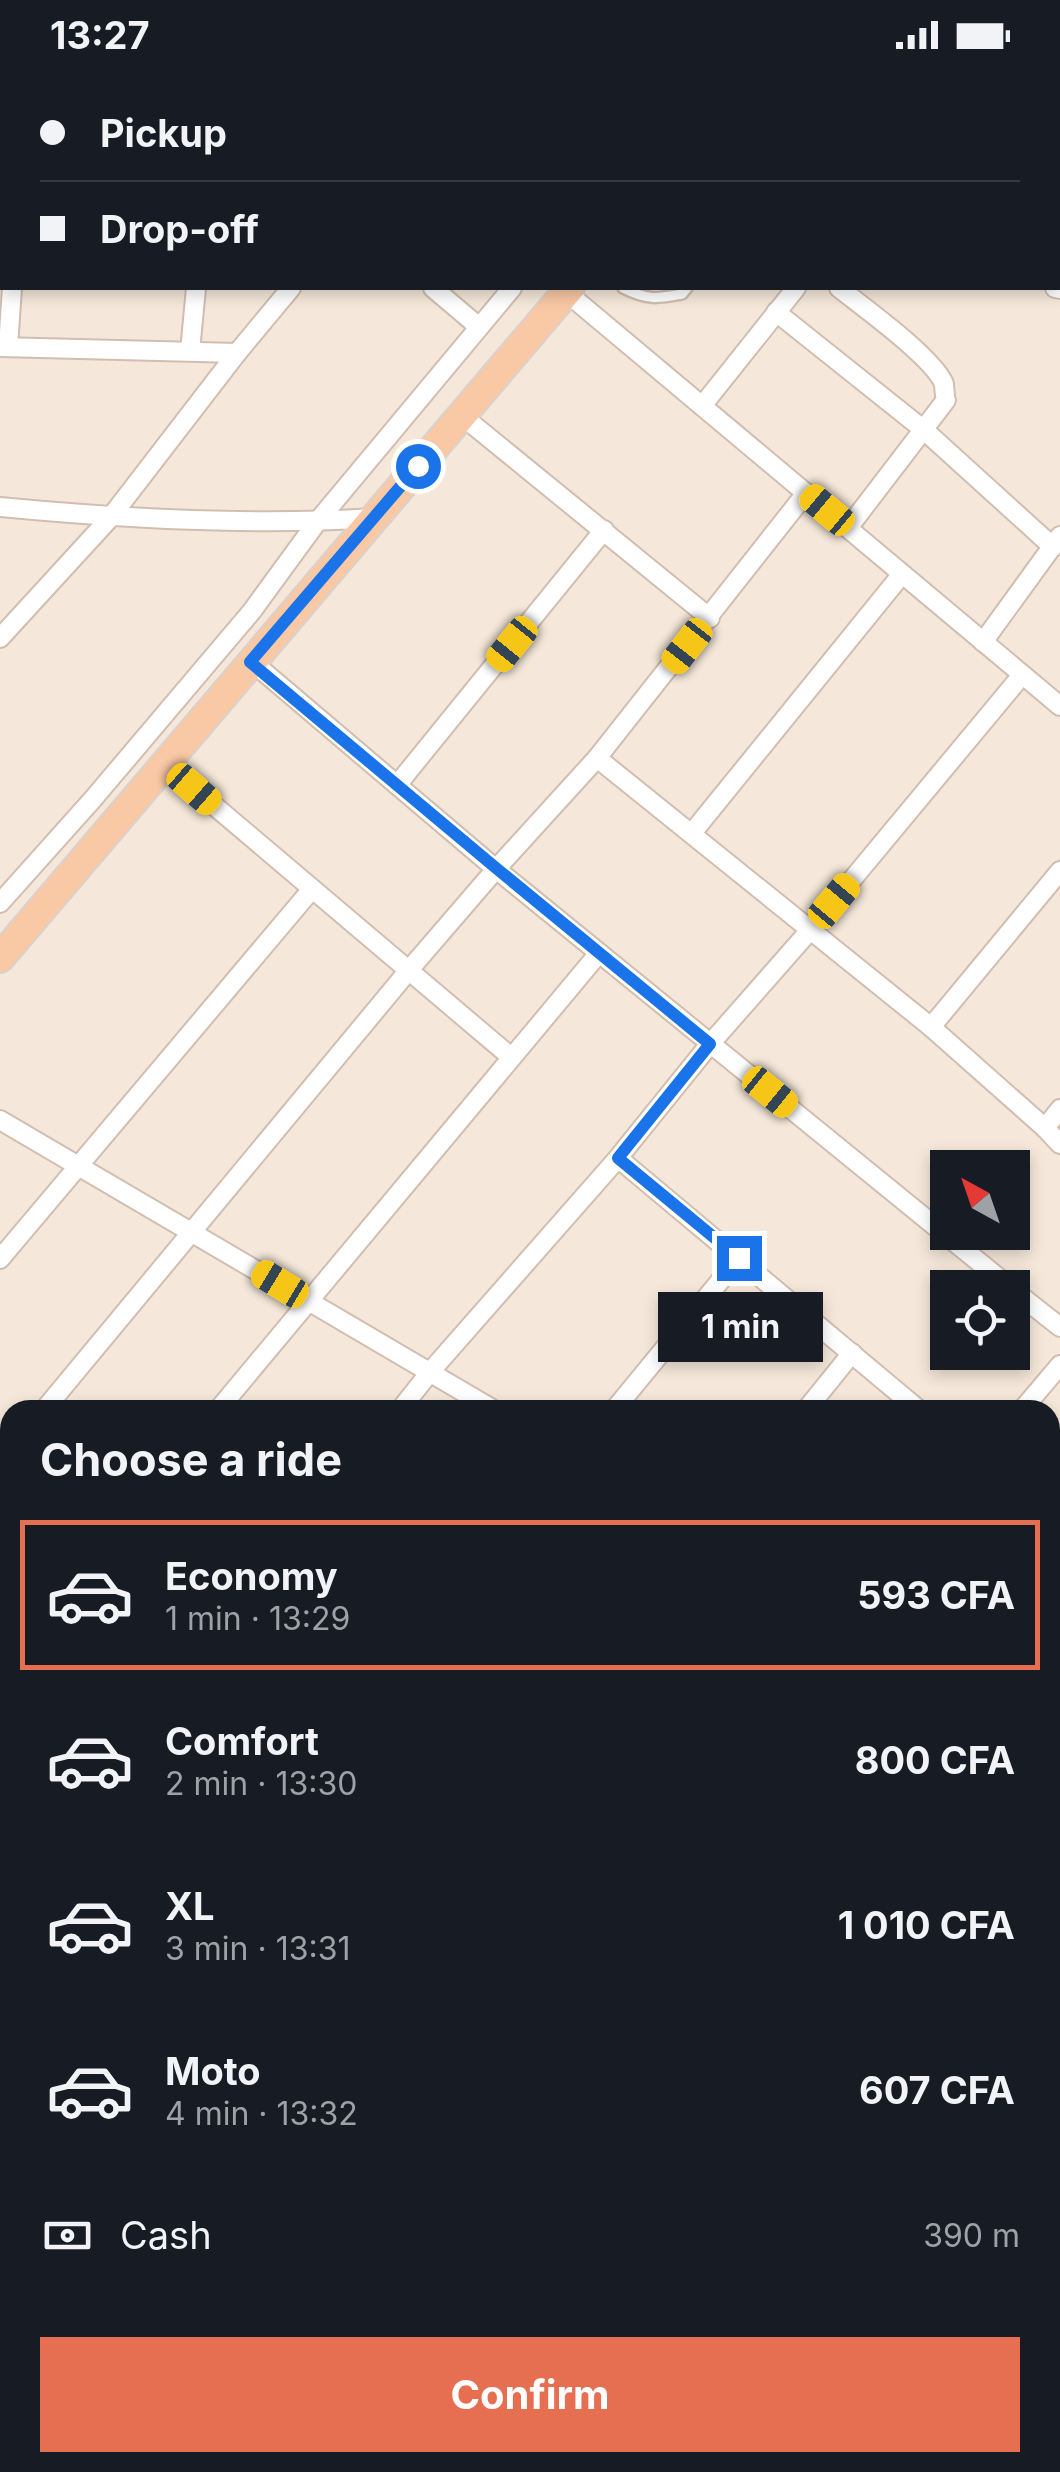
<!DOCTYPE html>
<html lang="en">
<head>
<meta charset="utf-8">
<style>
  :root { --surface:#171b24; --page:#20242c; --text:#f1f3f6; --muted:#9ea1a6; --line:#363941; --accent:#e76f51 }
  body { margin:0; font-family:Inter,sans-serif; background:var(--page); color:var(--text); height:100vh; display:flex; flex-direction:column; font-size:38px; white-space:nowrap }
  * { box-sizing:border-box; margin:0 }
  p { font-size:32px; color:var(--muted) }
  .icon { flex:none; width:55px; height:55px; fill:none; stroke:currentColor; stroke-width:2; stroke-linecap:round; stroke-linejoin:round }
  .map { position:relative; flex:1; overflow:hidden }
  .details { position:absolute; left:0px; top:1330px; width:1060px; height:1072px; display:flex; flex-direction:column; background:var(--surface); border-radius:30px 30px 0 0; box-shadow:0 5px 15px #0003 }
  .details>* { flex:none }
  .banner { position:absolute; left:0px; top:0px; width:1060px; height:220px; box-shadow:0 5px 15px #0003; display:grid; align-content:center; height:220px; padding:0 40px; background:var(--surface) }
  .needle { width:65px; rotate:320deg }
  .fabs { position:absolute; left:930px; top:1080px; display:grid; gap:20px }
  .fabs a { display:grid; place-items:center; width:100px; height:100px; border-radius:0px; background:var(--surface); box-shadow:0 5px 15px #0003; font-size:50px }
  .end { position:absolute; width:45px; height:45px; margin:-22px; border:12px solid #1a73e8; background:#fff; box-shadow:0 0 0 5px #fff }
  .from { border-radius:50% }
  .bubble { position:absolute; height:70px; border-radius:0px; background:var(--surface); box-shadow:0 5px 15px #0003; font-size:32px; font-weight:700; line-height:70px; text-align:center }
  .car { position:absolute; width:30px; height:60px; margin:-30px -15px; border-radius:12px; box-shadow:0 0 8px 2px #0007; background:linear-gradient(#f5c518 24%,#345 0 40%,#f5c518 0 76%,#345 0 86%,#f5c518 0) }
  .banner b { display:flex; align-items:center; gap:35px; height:95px; font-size:38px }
  .banner b+b { border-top:2px solid var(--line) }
  .banner i { width:25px; height:25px; background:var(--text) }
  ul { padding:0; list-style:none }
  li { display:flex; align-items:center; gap:30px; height:150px; margin:0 20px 15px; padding:0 20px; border:5px solid transparent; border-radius:0px }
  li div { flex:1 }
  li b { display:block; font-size:38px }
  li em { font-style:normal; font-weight:700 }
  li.active { border-color:var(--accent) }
  li>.icon { width:90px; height:90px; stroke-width:1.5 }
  h2 { padding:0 40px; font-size:45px; line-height:120px }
  .pay { display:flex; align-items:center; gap:25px; height:110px; padding:0 40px; font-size:38px }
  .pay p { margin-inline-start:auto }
  .button { display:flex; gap:20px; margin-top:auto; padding:20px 40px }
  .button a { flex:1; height:115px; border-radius:0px; background:var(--accent); color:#fff; font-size:40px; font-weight:700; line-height:115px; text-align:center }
  .status { display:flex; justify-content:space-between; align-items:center; height:70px; padding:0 50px; background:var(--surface); direction:ltr }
  .status svg { height:28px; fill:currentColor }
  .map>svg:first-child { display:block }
  .residential { fill:#f5e8da; fill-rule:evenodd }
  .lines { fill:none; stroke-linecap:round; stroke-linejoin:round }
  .service-casing { stroke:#d1beb0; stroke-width:14 }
  .minor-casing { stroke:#d1beb0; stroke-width:22 }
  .trunk-casing { stroke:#dad1cd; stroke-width:32 }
  .service { stroke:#fff; stroke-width:9 }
  .minor { stroke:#fff; stroke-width:18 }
  .trunk { stroke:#f9c8a4; stroke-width:28 }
  .route { stroke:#1a73e8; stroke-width:12 }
</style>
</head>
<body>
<div class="status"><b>13:27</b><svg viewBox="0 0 49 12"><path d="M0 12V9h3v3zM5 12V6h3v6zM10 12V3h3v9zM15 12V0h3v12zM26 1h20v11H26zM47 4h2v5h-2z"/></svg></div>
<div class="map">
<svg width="1060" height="2402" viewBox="0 0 1060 2402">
  <rect width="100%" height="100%" fill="#fdf6ec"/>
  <path class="residential" d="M0 0H1060V2402H0ZM2 2H1058V218H2ZM948 1098H1012V1162H948ZM948 1218H1012V1282H948ZM10 1340H1050V2392H10Z"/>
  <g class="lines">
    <defs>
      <path id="service" d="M623 218C647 230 656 229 682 224L687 218"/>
      <g id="minor">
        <polyline points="192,0 192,2"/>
        <polyline points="380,0 381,2"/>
        <polyline points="803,0 806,2"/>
        <polyline points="27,2 27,0"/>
        <polyline points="465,2 467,0"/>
        <polyline points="691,2 693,0"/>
        <polyline points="433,218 479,257"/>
        <path d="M839 218C863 237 934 288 944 314 944 315 945 329 946 330L848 458"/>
        <polyline points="1055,218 1060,219"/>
        <polyline points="566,222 1060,636"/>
        <polyline points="776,242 924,360 1053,477"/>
        <polyline points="0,277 237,283 291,218"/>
        <polyline points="8,277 12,218"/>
        <polyline points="190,281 196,218"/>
        <polyline points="702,336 796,218"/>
        <polyline points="461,345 710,548"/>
        <path d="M0 437C124 449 250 456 374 448"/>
        <polyline points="0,568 110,448 237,283"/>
        <polyline points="983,572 1060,466"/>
        <polyline points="251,591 496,799 1011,1218"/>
        <polyline points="597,688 931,957 1045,1058 1060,1074"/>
        <polyline points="165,694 511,987"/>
        <polyline points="397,715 604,460"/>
        <polyline points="692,763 902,504"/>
        <polyline points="0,833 93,729 252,541 317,452 512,218"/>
        <polyline points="931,957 1060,801"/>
        <polyline points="0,1050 494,1340"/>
        <polyline points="1045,1058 1060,1039"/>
        <polyline points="618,1088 919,1340"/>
        <polyline points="0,1189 312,819"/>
        <polyline points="1012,1219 1060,1257"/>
        <polyline points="44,1340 409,900 496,799 597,688 806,423"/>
        <polyline points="218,1340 599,883"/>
        <polyline points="400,1340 430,1302 618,1088 710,974 811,859 1022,605"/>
        <polyline points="614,1340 739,1188"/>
        <polyline points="806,1340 852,1283"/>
        <polyline points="1022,1340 1060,1295"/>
        <polyline points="0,1392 10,1381"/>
        <polyline points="0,1436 10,1444"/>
        <polyline points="0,1629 10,1637"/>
        <polyline points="1050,1703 1060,1710"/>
        <polyline points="0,1838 10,1825"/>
        <polyline points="1050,1857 1060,1844"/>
        <polyline points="0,2081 10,2068"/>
        <polyline points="1050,2095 1060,2082"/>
        <polyline points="0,2185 10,2188"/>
        <polyline points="1050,2339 1060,2327"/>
        <polyline points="0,2375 10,2381"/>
        <polyline points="30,2392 47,2402"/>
        <polyline points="649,2392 680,2402"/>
        <polyline points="179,2402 185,2392"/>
        <polyline points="419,2402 422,2392"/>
        <polyline points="815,2402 822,2392"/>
        <polyline points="999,2402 1007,2392"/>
      </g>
      <g id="trunk">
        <polyline points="752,2 754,0"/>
        <polyline points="0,888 570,218"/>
      </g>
    </defs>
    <use href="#service" class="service-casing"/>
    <use href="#minor" class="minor-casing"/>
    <use href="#trunk" class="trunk-casing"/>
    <use href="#service" class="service"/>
    <use href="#minor" class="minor"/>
    <use href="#trunk" class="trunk"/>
  </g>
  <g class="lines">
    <polyline class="route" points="418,396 250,592 496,798 710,974 618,1088 739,1188"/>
  </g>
</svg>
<div class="fabs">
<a><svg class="needle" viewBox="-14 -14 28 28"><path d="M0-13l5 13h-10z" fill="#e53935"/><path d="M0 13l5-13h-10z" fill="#9ea1a6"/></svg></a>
<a><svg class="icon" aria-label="locate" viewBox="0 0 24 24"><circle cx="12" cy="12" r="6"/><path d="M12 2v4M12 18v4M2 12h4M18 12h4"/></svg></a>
</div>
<i class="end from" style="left:418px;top:396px"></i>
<i class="end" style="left:739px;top:1188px"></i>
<div class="bubble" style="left:658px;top:1222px;width:165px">1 min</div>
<i class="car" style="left:827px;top:440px;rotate:310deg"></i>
<i class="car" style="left:512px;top:574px;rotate:219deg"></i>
<i class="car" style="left:687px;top:576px;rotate:218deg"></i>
<i class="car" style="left:194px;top:719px;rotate:131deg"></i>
<i class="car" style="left:834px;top:831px;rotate:40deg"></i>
<i class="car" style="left:770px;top:1022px;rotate:129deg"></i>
<i class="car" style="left:280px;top:1214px;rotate:301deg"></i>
<div class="banner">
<b><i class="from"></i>Pickup</b>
<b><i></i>Drop-off</b>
</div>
<section class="details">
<h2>Choose a ride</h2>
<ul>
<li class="active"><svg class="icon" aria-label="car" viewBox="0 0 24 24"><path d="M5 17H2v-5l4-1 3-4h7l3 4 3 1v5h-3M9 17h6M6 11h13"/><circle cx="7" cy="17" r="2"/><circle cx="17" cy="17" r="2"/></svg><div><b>Economy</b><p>1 min · 13:29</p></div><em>593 CFA</em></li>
<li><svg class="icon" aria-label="car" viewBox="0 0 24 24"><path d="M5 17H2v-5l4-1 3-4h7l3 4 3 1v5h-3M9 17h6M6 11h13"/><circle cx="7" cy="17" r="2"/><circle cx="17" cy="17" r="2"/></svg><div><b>Comfort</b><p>2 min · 13:30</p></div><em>800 CFA</em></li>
<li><svg class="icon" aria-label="car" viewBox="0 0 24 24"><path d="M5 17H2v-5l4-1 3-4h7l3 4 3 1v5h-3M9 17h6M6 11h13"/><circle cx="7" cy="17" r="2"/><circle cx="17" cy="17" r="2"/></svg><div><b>XL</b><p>3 min · 13:31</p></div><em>1 010 CFA</em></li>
<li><svg class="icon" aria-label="car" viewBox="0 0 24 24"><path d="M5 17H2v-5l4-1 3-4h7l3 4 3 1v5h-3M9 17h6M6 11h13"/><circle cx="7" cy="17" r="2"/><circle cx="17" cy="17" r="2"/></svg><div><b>Moto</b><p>4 min · 13:32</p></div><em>607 CFA</em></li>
</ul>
<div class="pay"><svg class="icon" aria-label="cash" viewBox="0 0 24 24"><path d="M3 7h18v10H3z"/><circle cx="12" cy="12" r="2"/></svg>Cash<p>390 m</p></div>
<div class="button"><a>Confirm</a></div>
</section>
</div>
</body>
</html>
